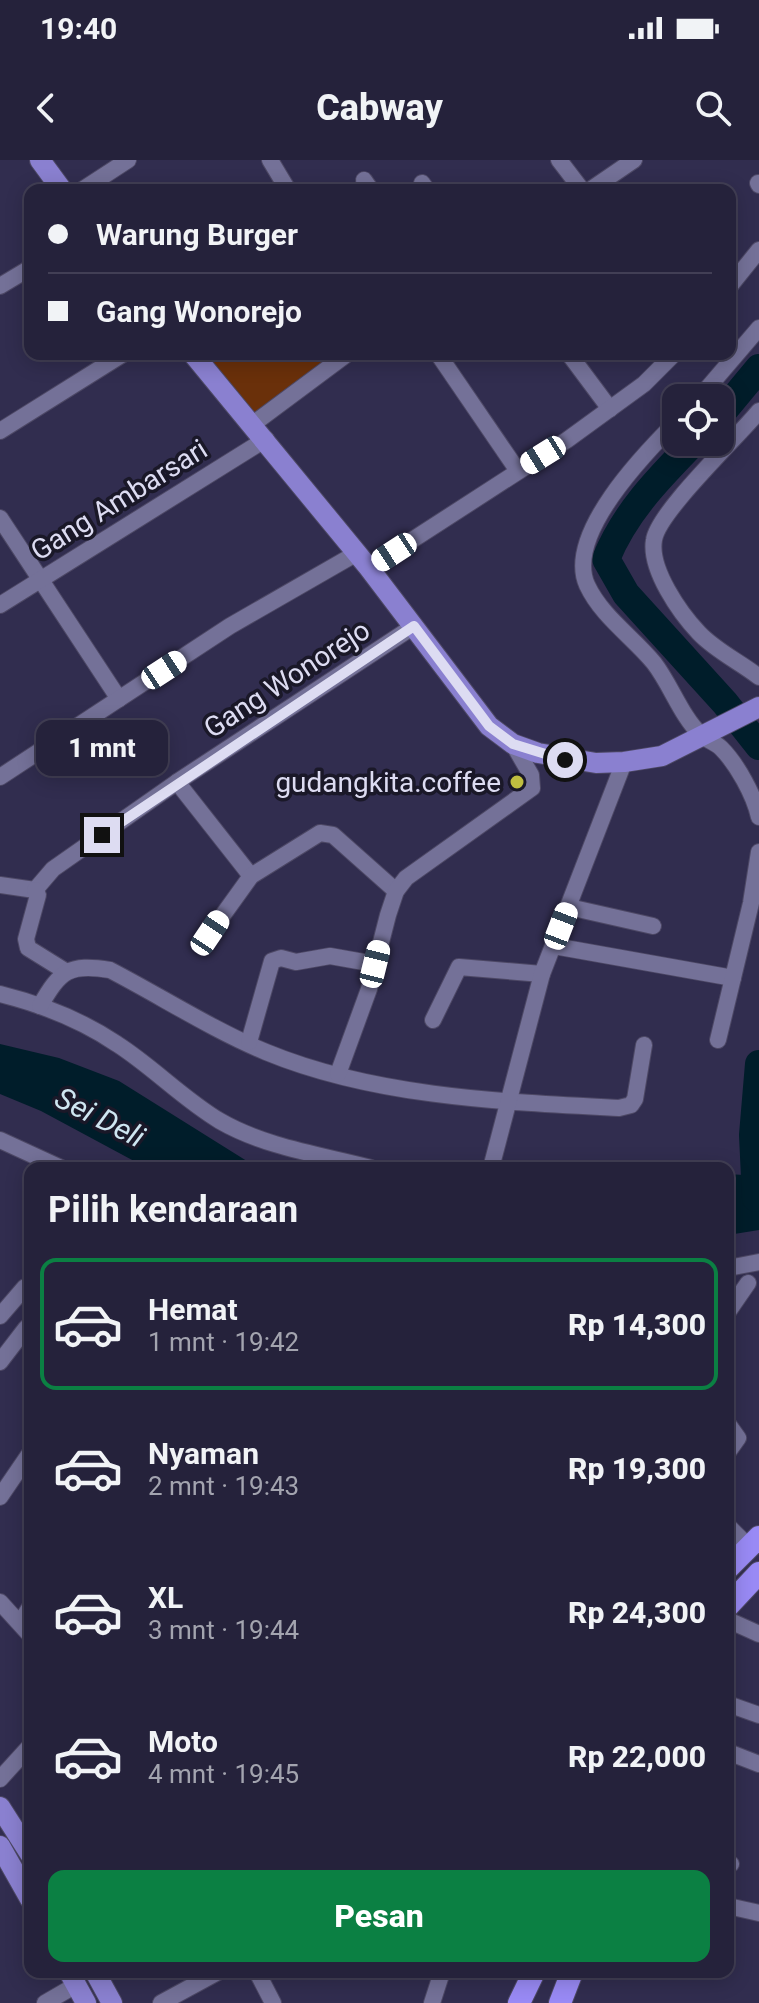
<!DOCTYPE html>
<html lang="id">
<head>
<meta charset="utf-8">
<style>
  :root { --surface:#25223b; --page:#2d2a42; --text:#f1f3f6; --muted:#a3a4af; --line:#423f55; --accent:#0b8043 }
  body { margin:0; font-family:Roboto,sans-serif; background:var(--page); color:var(--text); height:100vh; display:flex; flex-direction:column; font-size:30px; white-space:nowrap }
  * { box-sizing:border-box; margin:0 }
  p { font-size:26px; color:var(--muted) }
  .icon { flex:none; width:44px; height:44px; fill:none; stroke:currentColor; stroke-width:2; stroke-linecap:round; stroke-linejoin:round }
  .map { position:relative; flex:1; overflow:hidden }
  .sheet { position:absolute; left:24px; top:1002px; width:710px; height:816px; display:flex; flex-direction:column; background:var(--surface); border-radius:16px; box-shadow:0 4px 20px #0003,0 0 0 2px var(--line) }
  .sheet>* { flex:none }
  .top-card { position:absolute; left:24px; top:24px; width:712px; height:176px; border-radius:16px; box-shadow:0 4px 20px #0003,0 0 0 2px var(--line); display:grid; align-content:center; height:176px; padding:0 24px; background:var(--surface) }
  .buttons { position:absolute; left:662px; top:224px; display:grid; gap:16px }
  .buttons a { display:grid; place-items:center; width:72px; height:72px; border-radius:16px; background:var(--surface); box-shadow:0 4px 20px #0003,0 0 0 2px var(--line); font-size:40px }
  .end { position:absolute; width:36px; height:36px; margin:-18px; border:10px solid #dddcf2; background:#111; box-shadow:0 0 0 4px #111 }
  .from { border-radius:50% }
  .bubble { position:absolute; height:56px; border-radius:16px; background:var(--surface); box-shadow:0 4px 20px #0003,0 0 0 2px var(--line); font-size:26px; font-weight:800; line-height:56px; text-align:center }
  .car { position:absolute; width:24px; height:48px; margin:-24px -12px; border-radius:10px; box-shadow:0 0 6px 2px #0007; background:linear-gradient(#fff 24%,#345 0 40%,#fff 0 76%,#345 0 86%,#fff 0) }
  .top-card b { display:flex; align-items:center; gap:28px; height:76px; font-size:30px }
  .top-card b+b { border-top:2px solid var(--line) }
  .top-card i { width:20px; height:20px; background:var(--text) }
  ul { padding:0; list-style:none }
  li { display:flex; align-items:center; gap:24px; height:132px; margin:0 16px 12px; padding:0 8px; border:4px solid transparent; border-radius:16px }
  li div { flex:1 }
  li b { display:block; font-size:30px }
  li em { font-style:normal; font-weight:800 }
  li.active { border-color:var(--accent) }
  li>.icon { width:72px; height:72px; stroke-width:1.5 }
  h2 { padding:0 24px; font-size:36px; line-height:96px }
  .cta { display:flex; gap:16px; margin-top:auto; padding:16px 24px }
  .cta a { flex:1; height:92px; border-radius:16px; background:var(--accent); color:#fff; font-size:32px; font-weight:800; line-height:92px; text-align:center }
  .status { display:flex; justify-content:space-between; align-items:center; height:56px; padding:0 40px; background:var(--surface); direction:ltr }
  .status svg { height:22px; fill:currentColor }
  header { display:flex; justify-content:space-between; align-items:center; height:104px; padding:0 24px; background:var(--surface); font-size:36px; font-weight:800 }
  .map>svg:first-child { display:block }
  .green { fill:#6a300a }
  .water { fill:#001d2a }
  .lines { fill:none; stroke-linecap:round; stroke-linejoin:round }
  .river { stroke:#001d2a; stroke-width:28 }
  .minor-casing { stroke:#4d4865; stroke-width:18 }
  .major-casing { stroke:#4d4865; stroke-width:22 }
  .highway-casing { stroke:#4d4865; stroke-width:24 }
  .minor { stroke:#747198; stroke-width:16 }
  .major { stroke:#8a80d0; stroke-width:20 }
  .highway { stroke:#998af5; stroke-width:22 }
  .route { stroke:#dddcf2; stroke-width:10 }
  .poi-dot { fill:#c0be40; stroke:#1a1828; stroke-width:3 }
  .labels { text-anchor:middle; dominant-baseline:central; stroke-width:7; stroke-linejoin:round; paint-order:stroke }
  .street-label { font-size:28px; fill:#dddcf2; stroke:#1a1828 }
  .poi-label { font-size:28px; fill:#dddcf2; stroke:#1a1828; text-anchor:end }
  .water-label { font-size:30px; font-style:italic; fill:#cfe6f1; stroke:#1a1828 }
</style>
</head>
<body>
<div class="status"><b>19:40</b><svg viewBox="0 0 49 12"><path d="M0 12V9h3v3zM5 12V6h3v6zM10 12V3h3v9zM15 12V0h3v12zM26 1h20v11H26zM47 4h2v5h-2z"/></svg></div>
<header><svg class="icon" aria-label="back" viewBox="0 0 24 24"><path d="M15 5l-7 7 7 7"/></svg>Cabway<svg class="icon" aria-label="search" viewBox="0 0 24 24"><circle cx="10" cy="10" r="6"/><path d="M15 15l6 6"/></svg></header>
<div class="map">
<svg width="759" height="1843" viewBox="0 0 759 1843">
  <rect width="100%" height="100%" fill="#312d4f"/>
  <polygon class="green" points="202,194 325,194 330,200 254,257"/>
  <g class="water">
    <polygon points="0,884 59,898 119,921 258,1008 147,1008 41,951 0,934"/>
    <polygon points="728,1014 759,1016 759,1070 728,1075"/>
  </g>
  <g class="lines">
    <g class="river">
      <polyline points="720,255 759,208"/>
      <path d="M694 282C659 318 625 352 606 399L626 434 725 543 759 586"/>
      <polyline points="756,1038 753,975 759,904"/>
    </g>
    <defs>
      <g id="minor">
        <polyline points="270,0 288,30"/>
        <polyline points="559,0 582,30"/>
        <polyline points="364,20 371,30"/>
        <polyline points="422,23 427,30"/>
        <polyline points="758,23 759,25"/>
        <polyline points="82,30 128,0"/>
        <polyline points="590,30 634,0"/>
        <polyline points="0,126 30,108"/>
        <polyline points="730,126 759,90"/>
        <polyline points="438,194 518,311"/>
        <polyline points="569,194 610,249"/>
        <polyline points="699,238 759,168"/>
        <path d="M759 251C737 278 658 352 654 380 649 409 680 453 699 473 716 491 740 502 759 517"/>
        <path d="M676 262C644 294 565 375 587 425 602 457 633 477 654 503 671 525 681 556 701 575 706 580 715 582 721 588 737 604 754 635 759 657"/>
        <polyline points="253,264 347,194"/>
        <polyline points="0,271 123,194"/>
        <polyline points="0,358 119,539"/>
        <polyline points="369,408 567,280 644,224 674,194"/>
        <polyline points="0,445 266,279"/>
        <polyline points="0,617 230,466 357,393"/>
        <polyline points="177,622 251,716"/>
        <polyline points="0,725 35,730"/>
        <polyline points="35,730 53,709 177,622 414,466"/>
        <polyline points="35,730 38,735 26,779 28,788 65,811"/>
        <polyline points="569,747 653,766"/>
        <polyline points="210,773 251,716 320,673 333,675 396,731"/>
        <polyline points="554,786 733,818"/>
        <path d="M0 834C40 844 83 861 117 884 153 907 183 939 220 961 265 987 321 995 371 1008"/>
        <path d="M40 846C60 811 69 803 110 810 162 837 213 870 266 892 375 937 504 942 619 948L631 945 635 939 644 885"/>
        <polyline points="433,860 459,807 542,814"/>
        <polyline points="718,880 751,743 759,692"/>
        <polyline points="249,882 272,801 281,798 296,802 330,796 375,804"/>
        <polyline points="338,914 369,829 388,755 396,731 406,718 532,628 531,615 513,584"/>
        <polyline points="0,980 61,1008"/>
        <polyline points="491,1008 542,814 624,602"/>
        <polyline points="728,1108 759,1102"/>
        <polyline points="728,1152 748,1123"/>
        <polyline points="0,1156 25,1127 30,1126"/>
        <polyline points="0,1202 26,1168"/>
        <polyline points="728,1264 738,1278 728,1292"/>
        <polyline points="0,1337 30,1293"/>
        <polyline points="728,1366 748,1386"/>
        <polyline points="0,1442 30,1475"/>
        <polyline points="728,1460 759,1474"/>
        <polyline points="20,1463 30,1447"/>
        <polyline points="728,1544 759,1555"/>
        <polyline points="728,1592 759,1604"/>
        <polyline points="0,1619 30,1586"/>
        <polyline points="728,1703 731,1704"/>
        <polyline points="728,1746 759,1753"/>
        <polyline points="257,1812 273,1843"/>
        <polyline points="45,1843 76,1825"/>
        <polyline points="161,1843 218,1812"/>
        <polyline points="432,1843 442,1812"/>
      </g>
      <g id="major">
        <polyline points="40,0 62,30"/>
        <polyline points="193,194 369,408 489,566 513,584 538,593 596,603 624,602 662,596 759,547"/>
        <polyline points="0,1647 30,1694"/>
        <polyline points="0,1686 30,1739"/>
        <polyline points="69,1812 86,1843"/>
        <polyline points="95,1812 112,1843"/>
      </g>
      <g id="highway">
        <polyline points="728,1408 759,1377"/>
        <polyline points="728,1446 759,1413"/>
        <polyline points="519,1843 534,1812"/>
        <polyline points="560,1843 572,1812"/>
      </g>
    </defs>
    <use href="#minor" class="minor-casing"/>
    <use href="#major" class="major-casing"/>
    <use href="#highway" class="highway-casing"/>
    <use href="#minor" class="minor"/>
    <use href="#major" class="major"/>
    <use href="#highway" class="highway"/>
  </g>
  <g class="lines">
    <polyline class="route" points="102,675 414,466 489,566 513,584 565,600"/>
  </g>
  <circle class="poi-dot" cx="517" cy="622" r="8"/>
  <g class="labels">
    <g class="street-label">
      <text transform="translate(119 340) rotate(-32)">Gang Ambarsari</text>
      <text transform="translate(287 519) rotate(-33)">Gang Wonorejo</text>
    </g>
    <g class="poi-label">
      <text x="501" y="622">gudangkita.coffee</text>
    </g>
    <g class="water-label">
      <text transform="translate(100 957) rotate(27)">Sei Deli</text>
    </g>
  </g>
</svg>
<div class="buttons">
<a><svg class="icon" aria-label="locate" viewBox="0 0 24 24"><circle cx="12" cy="12" r="6"/><path d="M12 2v4M12 18v4M2 12h4M18 12h4"/></svg></a>
</div>
<i class="end from" style="left:565px;top:600px"></i>
<i class="end" style="left:102px;top:675px"></i>
<div class="bubble" style="left:36px;top:560px;width:132px">1 mnt</div>
<i class="car" style="left:543px;top:295px;rotate:238deg"></i>
<i class="car" style="left:394px;top:392px;rotate:237deg"></i>
<i class="car" style="left:164px;top:510px;rotate:57deg"></i>
<i class="car" style="left:561px;top:766px;rotate:21deg"></i>
<i class="car" style="left:210px;top:773px;rotate:34deg"></i>
<i class="car" style="left:375px;top:804px;rotate:14deg"></i>
<div class="top-card">
<b><i class="from"></i>Warung Burger</b>
<b><i></i>Gang Wonorejo</b>
</div>
<section class="sheet">
<h2>Pilih kendaraan</h2>
<ul>
<li class="active"><svg class="icon" aria-label="car" viewBox="0 0 24 24"><path d="M5 17H2v-5l4-1 3-4h7l3 4 3 1v5h-3M9 17h6M6 11h13"/><circle cx="7" cy="17" r="2"/><circle cx="17" cy="17" r="2"/></svg><div><b>Hemat</b><p>1 mnt · 19:42</p></div><em>Rp 14,300</em></li>
<li><svg class="icon" aria-label="car" viewBox="0 0 24 24"><path d="M5 17H2v-5l4-1 3-4h7l3 4 3 1v5h-3M9 17h6M6 11h13"/><circle cx="7" cy="17" r="2"/><circle cx="17" cy="17" r="2"/></svg><div><b>Nyaman</b><p>2 mnt · 19:43</p></div><em>Rp 19,300</em></li>
<li><svg class="icon" aria-label="car" viewBox="0 0 24 24"><path d="M5 17H2v-5l4-1 3-4h7l3 4 3 1v5h-3M9 17h6M6 11h13"/><circle cx="7" cy="17" r="2"/><circle cx="17" cy="17" r="2"/></svg><div><b>XL</b><p>3 mnt · 19:44</p></div><em>Rp 24,300</em></li>
<li><svg class="icon" aria-label="car" viewBox="0 0 24 24"><path d="M5 17H2v-5l4-1 3-4h7l3 4 3 1v5h-3M9 17h6M6 11h13"/><circle cx="7" cy="17" r="2"/><circle cx="17" cy="17" r="2"/></svg><div><b>Moto</b><p>4 mnt · 19:45</p></div><em>Rp 22,000</em></li>
</ul>
<div class="cta"><a>Pesan</a></div>
</section>
</div>
</body>
</html>
